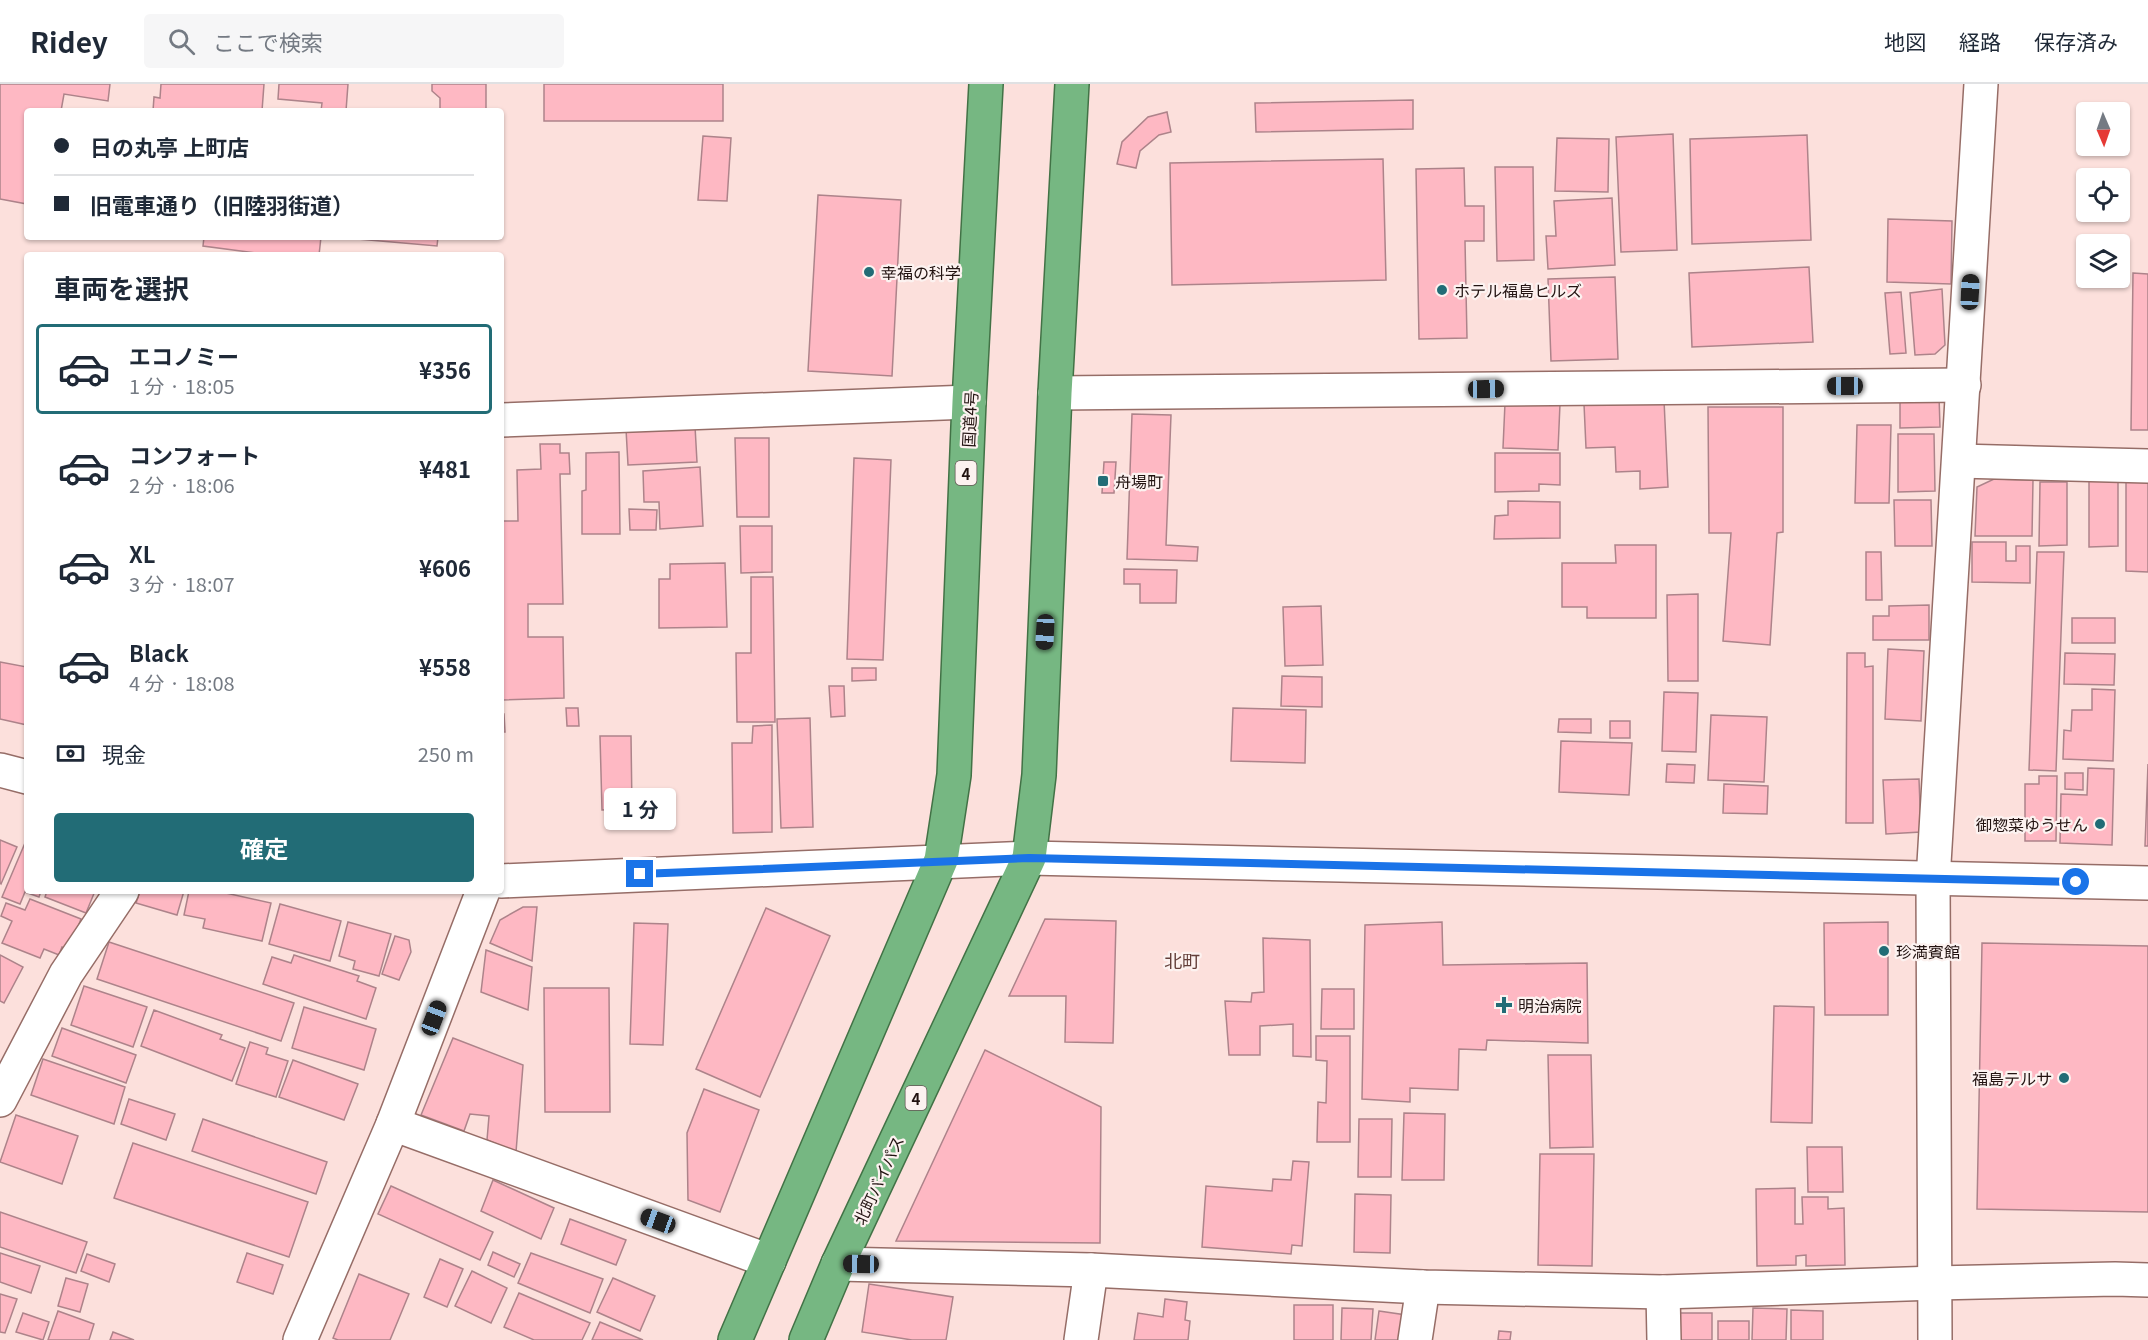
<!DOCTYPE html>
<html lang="ja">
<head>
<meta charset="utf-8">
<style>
  :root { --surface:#fff; --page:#f6f6f7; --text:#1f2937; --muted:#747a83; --line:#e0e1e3; --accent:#226c76 }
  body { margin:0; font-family:Georgia,"Noto Sans JP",serif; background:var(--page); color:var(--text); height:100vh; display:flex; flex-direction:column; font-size:22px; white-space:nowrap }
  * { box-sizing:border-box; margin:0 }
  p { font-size:20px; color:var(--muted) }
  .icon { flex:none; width:33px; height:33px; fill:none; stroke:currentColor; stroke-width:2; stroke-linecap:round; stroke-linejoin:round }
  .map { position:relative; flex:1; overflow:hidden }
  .details { position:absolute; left:24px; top:168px; width:480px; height:642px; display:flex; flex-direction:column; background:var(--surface); border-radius:6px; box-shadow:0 2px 4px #0004 }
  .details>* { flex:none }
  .hud { position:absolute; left:24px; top:24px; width:480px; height:132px; border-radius:6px; box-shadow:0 2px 4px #0004; display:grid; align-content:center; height:132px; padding:0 30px; background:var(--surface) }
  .needle { width:39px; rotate:178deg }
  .tools { position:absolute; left:2076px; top:18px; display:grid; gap:12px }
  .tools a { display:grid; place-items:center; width:54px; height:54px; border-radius:6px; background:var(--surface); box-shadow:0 2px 4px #0004; font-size:30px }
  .end { position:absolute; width:27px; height:27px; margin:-14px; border:8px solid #1a73e8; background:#fff; box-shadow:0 0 0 3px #fff }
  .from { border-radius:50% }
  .bubble { position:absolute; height:42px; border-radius:6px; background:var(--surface); box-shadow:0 2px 4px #0004; font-size:20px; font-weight:700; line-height:42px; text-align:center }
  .car { position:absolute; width:18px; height:36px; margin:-18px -9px; border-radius:8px; box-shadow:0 0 4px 2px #0007; background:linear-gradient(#222 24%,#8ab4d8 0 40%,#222 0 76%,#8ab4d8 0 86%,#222 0) }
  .hud b { display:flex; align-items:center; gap:21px; height:57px; font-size:22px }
  .hud b+b { border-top:2px solid var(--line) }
  .hud i { width:15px; height:15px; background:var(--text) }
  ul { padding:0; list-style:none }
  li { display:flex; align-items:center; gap:18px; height:90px; margin:0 12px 9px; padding:0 18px; border:3px solid transparent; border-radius:6px }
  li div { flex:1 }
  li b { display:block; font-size:22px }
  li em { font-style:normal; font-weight:700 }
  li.on { border-color:var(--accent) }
  li>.icon { width:54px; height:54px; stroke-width:1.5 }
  h2 { padding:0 30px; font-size:27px; line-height:72px }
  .pay { display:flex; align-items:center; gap:15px; height:66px; padding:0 30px; font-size:22px }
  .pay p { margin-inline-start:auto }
  .primary-button { display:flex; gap:12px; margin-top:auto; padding:12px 30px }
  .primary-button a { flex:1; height:69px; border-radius:6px; background:var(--accent); color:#fff; font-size:24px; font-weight:700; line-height:69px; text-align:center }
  header { display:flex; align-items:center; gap:36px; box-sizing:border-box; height:84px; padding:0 30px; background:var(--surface); border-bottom:2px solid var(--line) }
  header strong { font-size:28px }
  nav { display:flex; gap:33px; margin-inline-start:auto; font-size:21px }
  .search { width:420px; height:54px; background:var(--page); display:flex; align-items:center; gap:15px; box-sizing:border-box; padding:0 21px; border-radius:6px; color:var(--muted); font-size:22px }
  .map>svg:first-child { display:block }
  .building { fill:#feb8c3; stroke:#ad838a; stroke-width:1.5 }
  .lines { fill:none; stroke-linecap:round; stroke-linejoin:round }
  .minor-casing { stroke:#966d67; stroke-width:36 }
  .tertiary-casing { stroke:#966d67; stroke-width:36 }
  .trunk-casing { stroke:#427246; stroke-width:36 }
  .minor { stroke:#fff; stroke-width:33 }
  .tertiary { stroke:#fff; stroke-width:33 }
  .trunk { stroke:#76b782; stroke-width:33 }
  .route { stroke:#1a73e8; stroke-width:8 }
  .poi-dot { fill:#226c76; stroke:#fcf2f0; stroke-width:2 }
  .labels { text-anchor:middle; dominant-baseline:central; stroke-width:4.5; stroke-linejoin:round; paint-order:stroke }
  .shield { fill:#fcf2f0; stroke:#635654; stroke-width:1.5 }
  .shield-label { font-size:15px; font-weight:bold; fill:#221311 }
  .poi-label { font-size:16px; fill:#221311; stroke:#fcf2f0; text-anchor:start }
  .street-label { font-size:16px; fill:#221311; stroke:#fcf2f0 }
  .neighbourhood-label { font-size:18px; fill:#633e39; stroke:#fcf2f0 }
</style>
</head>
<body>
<header>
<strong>Ridey</strong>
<div class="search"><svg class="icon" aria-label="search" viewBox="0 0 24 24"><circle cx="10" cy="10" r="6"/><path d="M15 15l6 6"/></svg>ここで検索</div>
<nav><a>地図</a><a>経路</a><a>保存済み</a></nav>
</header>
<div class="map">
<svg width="2148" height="1256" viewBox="0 0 2148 1256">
  <rect width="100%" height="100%" fill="#fce0dc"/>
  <g class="building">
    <polygon points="0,0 110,0 108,17 64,10 61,27 27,27 27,120 0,115"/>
    <polygon points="161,0 264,0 262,27 153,27 154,13 160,14"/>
    <polygon points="279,0 348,0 346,27 321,27 322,19 278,15"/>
    <polygon points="432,0 486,0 486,27 440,27 440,14 432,7"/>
    <rect x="544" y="0" width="179" height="37"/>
    <polygon points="1413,16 1413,45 1256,48 1255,19"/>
    <polygon points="1167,28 1171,48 1159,51 1140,67 1136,84 1117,80 1122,58 1148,33"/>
    <polygon points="1673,50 1677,166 1621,168 1616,53"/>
    <polygon points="1807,51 1811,156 1692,160 1690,55"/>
    <polygon points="703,52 731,54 727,117 698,116"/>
    <polygon points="1557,54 1609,55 1608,108 1555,107"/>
    <polygon points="1383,75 1386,196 1172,201 1170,79"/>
    <polygon points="1495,83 1533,83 1534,176 1497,177"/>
    <polygon points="1464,84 1465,122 1484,122 1484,157 1465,157 1467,254 1419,255 1416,85"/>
    <polygon points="818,111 901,116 892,292 808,287"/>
    <polygon points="1612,114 1615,181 1548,185 1546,152 1556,152 1554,117"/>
    <polygon points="1888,135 1952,137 1951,200 1887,198"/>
    <polygon points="204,153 321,153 319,171 271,171 203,162"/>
    <polygon points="358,153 438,153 437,162 358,155"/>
    <polygon points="1809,183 1813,258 1692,263 1689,189"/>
    <polygon points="2133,189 2148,190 2148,346 2131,346"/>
    <polygon points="1615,193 1618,275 1551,277 1548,195"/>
    <polygon points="1942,205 1945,261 1935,270 1915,271 1910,209"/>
    <polygon points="1901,208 1906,269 1890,270 1885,209"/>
    <polygon points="1939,312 1940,343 1900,344 1900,313"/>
    <polygon points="1664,316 1668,403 1640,405 1640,387 1616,388 1615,363 1586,364 1584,320"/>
    <polygon points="1505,319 1560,320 1558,366 1503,364"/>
    <polygon points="1708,323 1783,323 1783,448 1777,449 1770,561 1723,557 1731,449 1709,449"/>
    <polygon points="1132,330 1171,331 1166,461 1198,463 1197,477 1127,475"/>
    <polygon points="1857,341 1891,341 1889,419 1855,419"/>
    <polygon points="695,342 697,378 628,381 626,345"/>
    <polygon points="1898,350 1934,350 1935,407 1898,408"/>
    <polygon points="735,354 769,354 769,433 737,433"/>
    <polygon points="540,360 560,360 560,369 569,369 570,390 560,390 563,520 528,520 528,553 563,553 564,614 501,616 501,437 518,437 517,386 541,385"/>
    <polygon points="619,368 620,450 582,450 582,407 586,406 586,369"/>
    <polygon points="1495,369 1560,369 1560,401 1539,400 1539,407 1495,408"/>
    <polygon points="854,374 891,376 883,576 847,575"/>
    <polygon points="1104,378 1116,378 1114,409 1102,409"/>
    <polygon points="700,383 703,442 660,445 659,418 644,418 643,387"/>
    <polygon points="1994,395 2033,396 2032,452 1975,452 1977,403"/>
    <polygon points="2126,396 2148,396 2148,488 2126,487"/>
    <polygon points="2089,397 2118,397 2118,462 2089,463"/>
    <polygon points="2040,398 2067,398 2067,461 2039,462"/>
    <polygon points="1894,416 1931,416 1932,462 1895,462"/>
    <polygon points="1508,417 1560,418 1560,454 1494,455 1495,432 1508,431"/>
    <polygon points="629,425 657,426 656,446 630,446"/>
    <polygon points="740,442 772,442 772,488 741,489"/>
    <polygon points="1972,458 2006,458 2006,477 2016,477 2016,462 2030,462 2030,499 1972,498"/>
    <polygon points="1615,461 1656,461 1656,534 1587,534 1587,523 1562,523 1562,479 1616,479"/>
    <polygon points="1866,468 1881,468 1882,516 1866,516"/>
    <polygon points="2037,468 2064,468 2056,687 2029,686"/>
    <polygon points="725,479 727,543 659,544 659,495 670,495 670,480"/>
    <polygon points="1124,485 1177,486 1176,519 1140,519 1140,500 1124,500"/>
    <polygon points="751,493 773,493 775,638 737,638 736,569 751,569"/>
    <polygon points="1698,510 1698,597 1668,597 1667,511"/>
    <polygon points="1929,521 1929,556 1873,556 1873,532 1889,532 1889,522"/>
    <polygon points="1321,522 1323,581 1285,582 1283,523"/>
    <rect x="2072" y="534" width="43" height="25"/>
    <polygon points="1888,565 1924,567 1921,637 1885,635"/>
    <polygon points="1847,569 1865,569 1865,583 1873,582 1873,739 1846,739"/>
    <polygon points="2065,569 2115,570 2114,601 2064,600"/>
    <polygon points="0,578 27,583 27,641 0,635"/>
    <polygon points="852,584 876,584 876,596 852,597"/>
    <polygon points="1282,592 1322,593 1322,623 1281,622"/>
    <polygon points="829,602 844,602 845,632 831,633"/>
    <polygon points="2092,605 2115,606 2113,677 2063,675 2064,646 2071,647 2072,626 2092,626"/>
    <polygon points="1664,608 1698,609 1696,668 1662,667"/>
    <polygon points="566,624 578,624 579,642 567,642"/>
    <polygon points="1233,624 1306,626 1305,679 1231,677"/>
    <polygon points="501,630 504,630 505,648 501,648"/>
    <polygon points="1711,631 1767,633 1764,698 1708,696"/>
    <polygon points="810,634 813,743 781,744 777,635"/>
    <polygon points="1559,635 1591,635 1591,649 1558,648"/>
    <rect x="1610" y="637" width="20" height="17"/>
    <polygon points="772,641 772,748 733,749 732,659 752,659 753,642"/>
    <polygon points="600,652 631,652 632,725 602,726"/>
    <polygon points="1561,657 1632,659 1629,711 1559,708"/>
    <polygon points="1667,680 1695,681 1694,699 1666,698"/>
    <polygon points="2148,680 2148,762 2145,762"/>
    <polygon points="2088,684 2114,685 2112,761 2060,759 2061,710 2087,711"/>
    <polygon points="2065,689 2083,689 2083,706 2065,705"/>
    <polygon points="2039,692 2057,692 2056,757 2025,757 2025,700 2039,700"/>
    <polygon points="1919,695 1921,748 1886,750 1883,696"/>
    <polygon points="1724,700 1768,702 1767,730 1723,729"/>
    <polygon points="0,756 17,763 1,800 0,799"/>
    <polygon points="25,759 27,760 27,807 41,807 39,813 25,808 20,820 2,813"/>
    <polygon points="47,807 95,807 86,829 45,813"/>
    <polygon points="140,807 184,807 177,831 136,819"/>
    <polygon points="189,807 217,807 271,819 262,857 203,844 205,835 184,831"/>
    <polygon points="30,815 81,835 69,866 62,863 59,871 44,865 40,874 2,859 12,837 1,832 6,819 25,826"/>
    <polygon points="280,820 341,837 330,877 269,860"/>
    <polygon points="523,823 537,823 532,877 490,859 500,836"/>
    <polygon points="766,824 830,852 760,1013 696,985"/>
    <polygon points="1045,835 1116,837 1113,959 1065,958 1066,912 1009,912"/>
    <polygon points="348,838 391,850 379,892 353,885 355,877 339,872"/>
    <polygon points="1442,838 1443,881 1587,879 1588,959 1487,956 1486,966 1459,965 1458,1006 1410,1004 1410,1018 1362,1015 1365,841"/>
    <polygon points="1888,838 1888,931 1825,931 1824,839"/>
    <polygon points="634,839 668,840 663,961 630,960"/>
    <polygon points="395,852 409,856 411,868 399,896 382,890"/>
    <polygon points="1263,854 1310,856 1311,973 1293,972 1293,940 1260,942 1260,971 1229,971 1225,917 1251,918 1252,909 1264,908"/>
    <polygon points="109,858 294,919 281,957 97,895"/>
    <polygon points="1982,859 2148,862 2148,1128 1977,1125"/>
    <polygon points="486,866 532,883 528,926 481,908"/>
    <polygon points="0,871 23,883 4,919 0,917"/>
    <polygon points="294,871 359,892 357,897 376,904 366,935 263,900 272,873 291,879"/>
    <polygon points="84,902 147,923 133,963 71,941"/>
    <polygon points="544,904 609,904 610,1028 545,1028"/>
    <polygon points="1322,905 1354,905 1354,945 1321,945"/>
    <polygon points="1774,922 1814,923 1812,1039 1771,1038"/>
    <polygon points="304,923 376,945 364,986 292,964"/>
    <polygon points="154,926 222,951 220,955 245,964 232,997 141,962"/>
    <polygon points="62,944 136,971 126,999 52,972"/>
    <polygon points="1316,952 1350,952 1350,1058 1317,1058 1318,1018 1326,1019 1327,977 1316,976"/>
    <polygon points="453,954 523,981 516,1068 487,1056 489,1032 470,1030 464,1047 421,1031"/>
    <polygon points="250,958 268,964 266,970 288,977 276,1013 236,1000"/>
    <polygon points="985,966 1101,1023 1100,1159 896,1157"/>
    <polygon points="1548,971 1591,971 1593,1063 1550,1064"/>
    <polygon points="43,975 125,1003 114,1040 31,1011"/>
    <polygon points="293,976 358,1000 344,1036 279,1013"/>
    <polygon points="704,1005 759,1026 720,1128 688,1116 687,1049"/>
    <polygon points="129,1015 175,1030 166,1056 121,1040"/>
    <polygon points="1404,1029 1445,1030 1444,1096 1402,1096"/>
    <polygon points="16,1031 78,1052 62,1100 0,1078"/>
    <polygon points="203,1035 327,1078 316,1110 192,1067"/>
    <polygon points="1359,1035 1392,1035 1391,1093 1358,1093"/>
    <polygon points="133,1059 308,1118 289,1173 114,1114"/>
    <polygon points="1807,1063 1842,1063 1843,1108 1808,1108"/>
    <polygon points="1540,1070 1594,1070 1592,1182 1538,1181"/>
    <polygon points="1293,1077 1309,1078 1302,1162 1292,1161 1291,1170 1202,1163 1206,1102 1272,1107 1273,1095 1291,1096"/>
    <polygon points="493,1096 554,1124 541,1155 481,1127"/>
    <polygon points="391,1102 493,1148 480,1176 378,1130"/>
    <polygon points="1795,1104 1795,1140 1803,1140 1802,1113 1828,1113 1828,1125 1844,1124 1845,1181 1806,1182 1806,1171 1796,1172 1796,1181 1757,1182 1756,1105"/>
    <polygon points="1355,1110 1391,1111 1390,1169 1354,1168"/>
    <polygon points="0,1128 87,1158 76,1189 0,1163"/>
    <polygon points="570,1135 626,1156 616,1181 561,1160"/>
    <polygon points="493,1168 520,1180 514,1193 488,1181"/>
    <polygon points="0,1169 40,1182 31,1209 0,1198"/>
    <polygon points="247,1169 283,1181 273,1210 237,1198"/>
    <polygon points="531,1169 603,1195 590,1229 518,1199"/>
    <polygon points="87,1170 115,1180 109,1198 81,1187"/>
    <polygon points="440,1175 463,1185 447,1223 424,1213"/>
    <polygon points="472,1187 507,1204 491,1239 455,1222"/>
    <polygon points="359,1190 409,1210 390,1256 338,1256 333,1254"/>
    <polygon points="66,1194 88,1200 80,1228 58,1222"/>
    <polygon points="613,1194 655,1212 640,1247 597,1228"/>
    <polygon points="869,1200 953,1213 946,1256 912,1256 862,1248"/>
    <polygon points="519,1209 590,1239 582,1256 534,1256 504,1243"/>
    <polygon points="0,1210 17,1215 5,1249 0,1248"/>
    <polygon points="1165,1215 1187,1218 1185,1236 1190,1237 1188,1256 1134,1256 1138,1229 1163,1233"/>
    <rect x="1294" y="1221" width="39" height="35"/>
    <polygon points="1342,1224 1373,1225 1371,1256 1341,1256"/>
    <polygon points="1753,1224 1787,1225 1786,1256 1752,1256"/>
    <polygon points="1791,1226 1823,1227 1823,1256 1791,1256"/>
    <polygon points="58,1227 94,1240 89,1256 48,1256"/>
    <polygon points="1379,1227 1406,1231 1402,1256 1375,1256"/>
    <polygon points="23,1229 49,1238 43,1256 16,1248"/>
    <rect x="1674" y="1229" width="38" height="27"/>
    <rect x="1718" y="1237" width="31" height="19"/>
    <polygon points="600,1238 643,1256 592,1256"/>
    <polygon points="1499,1247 1511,1248 1510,1256 1498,1256"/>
    <polygon points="113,1248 134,1256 110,1256"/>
  </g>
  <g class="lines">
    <defs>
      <g id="minor">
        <polyline points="1055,309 1964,301"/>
        <polyline points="501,336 969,318"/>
        <polyline points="1959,377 2148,382"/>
        <polyline points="0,1016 66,890 122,807"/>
        <polyline points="393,1040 769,1177"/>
        <polyline points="838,1180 1091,1186 1423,1203 1663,1208 1936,1199 2115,1195 2148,1196"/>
        <polyline points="1663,1208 1664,1256"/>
        <polyline points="1081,1256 1091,1186"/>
        <polyline points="1415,1256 1423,1203"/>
        <polyline points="1935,1256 1933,796 1981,0"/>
      </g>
      <g id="tertiary">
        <polyline points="0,686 27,693"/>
        <polyline points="501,797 1029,774 2148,799"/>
        <polyline points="300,1256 393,1040 483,807"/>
      </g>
      <g id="trunk">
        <polyline points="735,1256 941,776 954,691 969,318 986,0"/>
        <polyline points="806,1256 838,1180 1029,774 1039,691 1055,309 1072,0"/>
      </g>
    </defs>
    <use href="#minor" class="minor-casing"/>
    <use href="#tertiary" class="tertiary-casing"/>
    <use href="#trunk" class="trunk-casing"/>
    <use href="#minor" class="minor"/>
    <use href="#tertiary" class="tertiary"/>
    <use href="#trunk" class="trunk"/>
  </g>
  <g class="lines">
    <polyline class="route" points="640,790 1029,774 2076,798"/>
  </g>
  <g class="poi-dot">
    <circle cx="869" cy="188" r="6"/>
    <circle cx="1442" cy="206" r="6"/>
    <rect x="1097" y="391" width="12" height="12" rx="3"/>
    <circle cx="2100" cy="740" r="6"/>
    <circle cx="1884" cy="867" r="6"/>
    <path d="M1501 912h6v6h6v6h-6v6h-6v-6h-6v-6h6z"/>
    <circle cx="2064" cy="994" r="6"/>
  </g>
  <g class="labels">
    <g class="shield">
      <rect x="955.5" y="377" width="21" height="24" rx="4.5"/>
      <rect x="905.5" y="1002" width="21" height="24" rx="4.5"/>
    </g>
    <g class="shield-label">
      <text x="966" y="389">4</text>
      <text x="916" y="1014">4</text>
    </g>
    <g class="poi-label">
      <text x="881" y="188">幸福の科学</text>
      <text x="1454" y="206">ホテル福島ヒルズ</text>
      <text x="1115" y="397">舟場町</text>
      <text x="2088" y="740" text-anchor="end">御惣菜ゆうせん</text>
      <text x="1896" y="867">珍満賓館</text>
      <text x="1518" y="921">明治病院</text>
      <text x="2052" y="994" text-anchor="end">福島テルサ</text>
    </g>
    <g class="street-label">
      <text transform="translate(969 335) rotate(-87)">国道4号</text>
      <text transform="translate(878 1096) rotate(-65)">北町バイパス</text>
    </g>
    <g class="neighbourhood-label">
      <text x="1182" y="876">北町</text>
    </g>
  </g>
</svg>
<div class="tools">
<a><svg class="needle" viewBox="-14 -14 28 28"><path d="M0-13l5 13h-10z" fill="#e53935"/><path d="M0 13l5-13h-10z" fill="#747a83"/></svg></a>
<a><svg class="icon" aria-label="locate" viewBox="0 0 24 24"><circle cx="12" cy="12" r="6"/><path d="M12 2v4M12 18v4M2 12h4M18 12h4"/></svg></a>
<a><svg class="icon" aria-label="layers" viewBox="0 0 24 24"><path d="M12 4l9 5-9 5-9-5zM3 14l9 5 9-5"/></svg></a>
</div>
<i class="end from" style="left:2076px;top:798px"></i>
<i class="end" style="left:640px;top:790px"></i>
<div class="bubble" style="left:604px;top:704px;width:72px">1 分</div>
<i class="car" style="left:1970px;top:208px;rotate:3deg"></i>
<i class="car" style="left:1845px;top:302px;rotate:270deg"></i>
<i class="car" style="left:1486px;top:305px;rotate:89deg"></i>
<i class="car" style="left:1045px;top:548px;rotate:183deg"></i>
<i class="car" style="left:434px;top:934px;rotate:21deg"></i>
<i class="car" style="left:658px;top:1137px;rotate:290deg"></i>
<i class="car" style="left:861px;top:1180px;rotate:271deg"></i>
<div class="hud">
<b><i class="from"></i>日の丸亭 上町店</b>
<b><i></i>旧電車通り（旧陸羽街道）</b>
</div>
<section class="details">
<h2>車両を選択</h2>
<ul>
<li class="on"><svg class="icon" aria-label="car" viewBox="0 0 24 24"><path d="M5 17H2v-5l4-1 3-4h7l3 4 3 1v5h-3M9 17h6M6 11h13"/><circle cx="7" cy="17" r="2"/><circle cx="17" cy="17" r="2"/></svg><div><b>エコノミー</b><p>1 分 · 18:05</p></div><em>¥356</em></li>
<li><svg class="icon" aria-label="car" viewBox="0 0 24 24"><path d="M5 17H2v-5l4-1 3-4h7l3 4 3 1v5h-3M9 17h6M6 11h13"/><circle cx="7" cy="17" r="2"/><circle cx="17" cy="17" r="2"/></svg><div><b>コンフォート</b><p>2 分 · 18:06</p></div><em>¥481</em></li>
<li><svg class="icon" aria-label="car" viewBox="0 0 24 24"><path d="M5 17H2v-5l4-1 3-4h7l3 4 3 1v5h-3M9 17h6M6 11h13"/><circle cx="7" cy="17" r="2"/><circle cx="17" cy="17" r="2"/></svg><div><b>XL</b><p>3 分 · 18:07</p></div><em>¥606</em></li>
<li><svg class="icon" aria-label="car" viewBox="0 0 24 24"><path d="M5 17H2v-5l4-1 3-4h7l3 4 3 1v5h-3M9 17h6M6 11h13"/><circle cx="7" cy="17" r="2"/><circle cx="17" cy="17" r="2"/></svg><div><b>Black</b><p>4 分 · 18:08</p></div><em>¥558</em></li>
</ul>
<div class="pay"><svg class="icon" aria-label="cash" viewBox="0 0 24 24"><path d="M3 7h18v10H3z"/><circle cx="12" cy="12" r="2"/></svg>現金<p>250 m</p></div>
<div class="primary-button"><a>確定</a></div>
</section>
</div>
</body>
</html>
